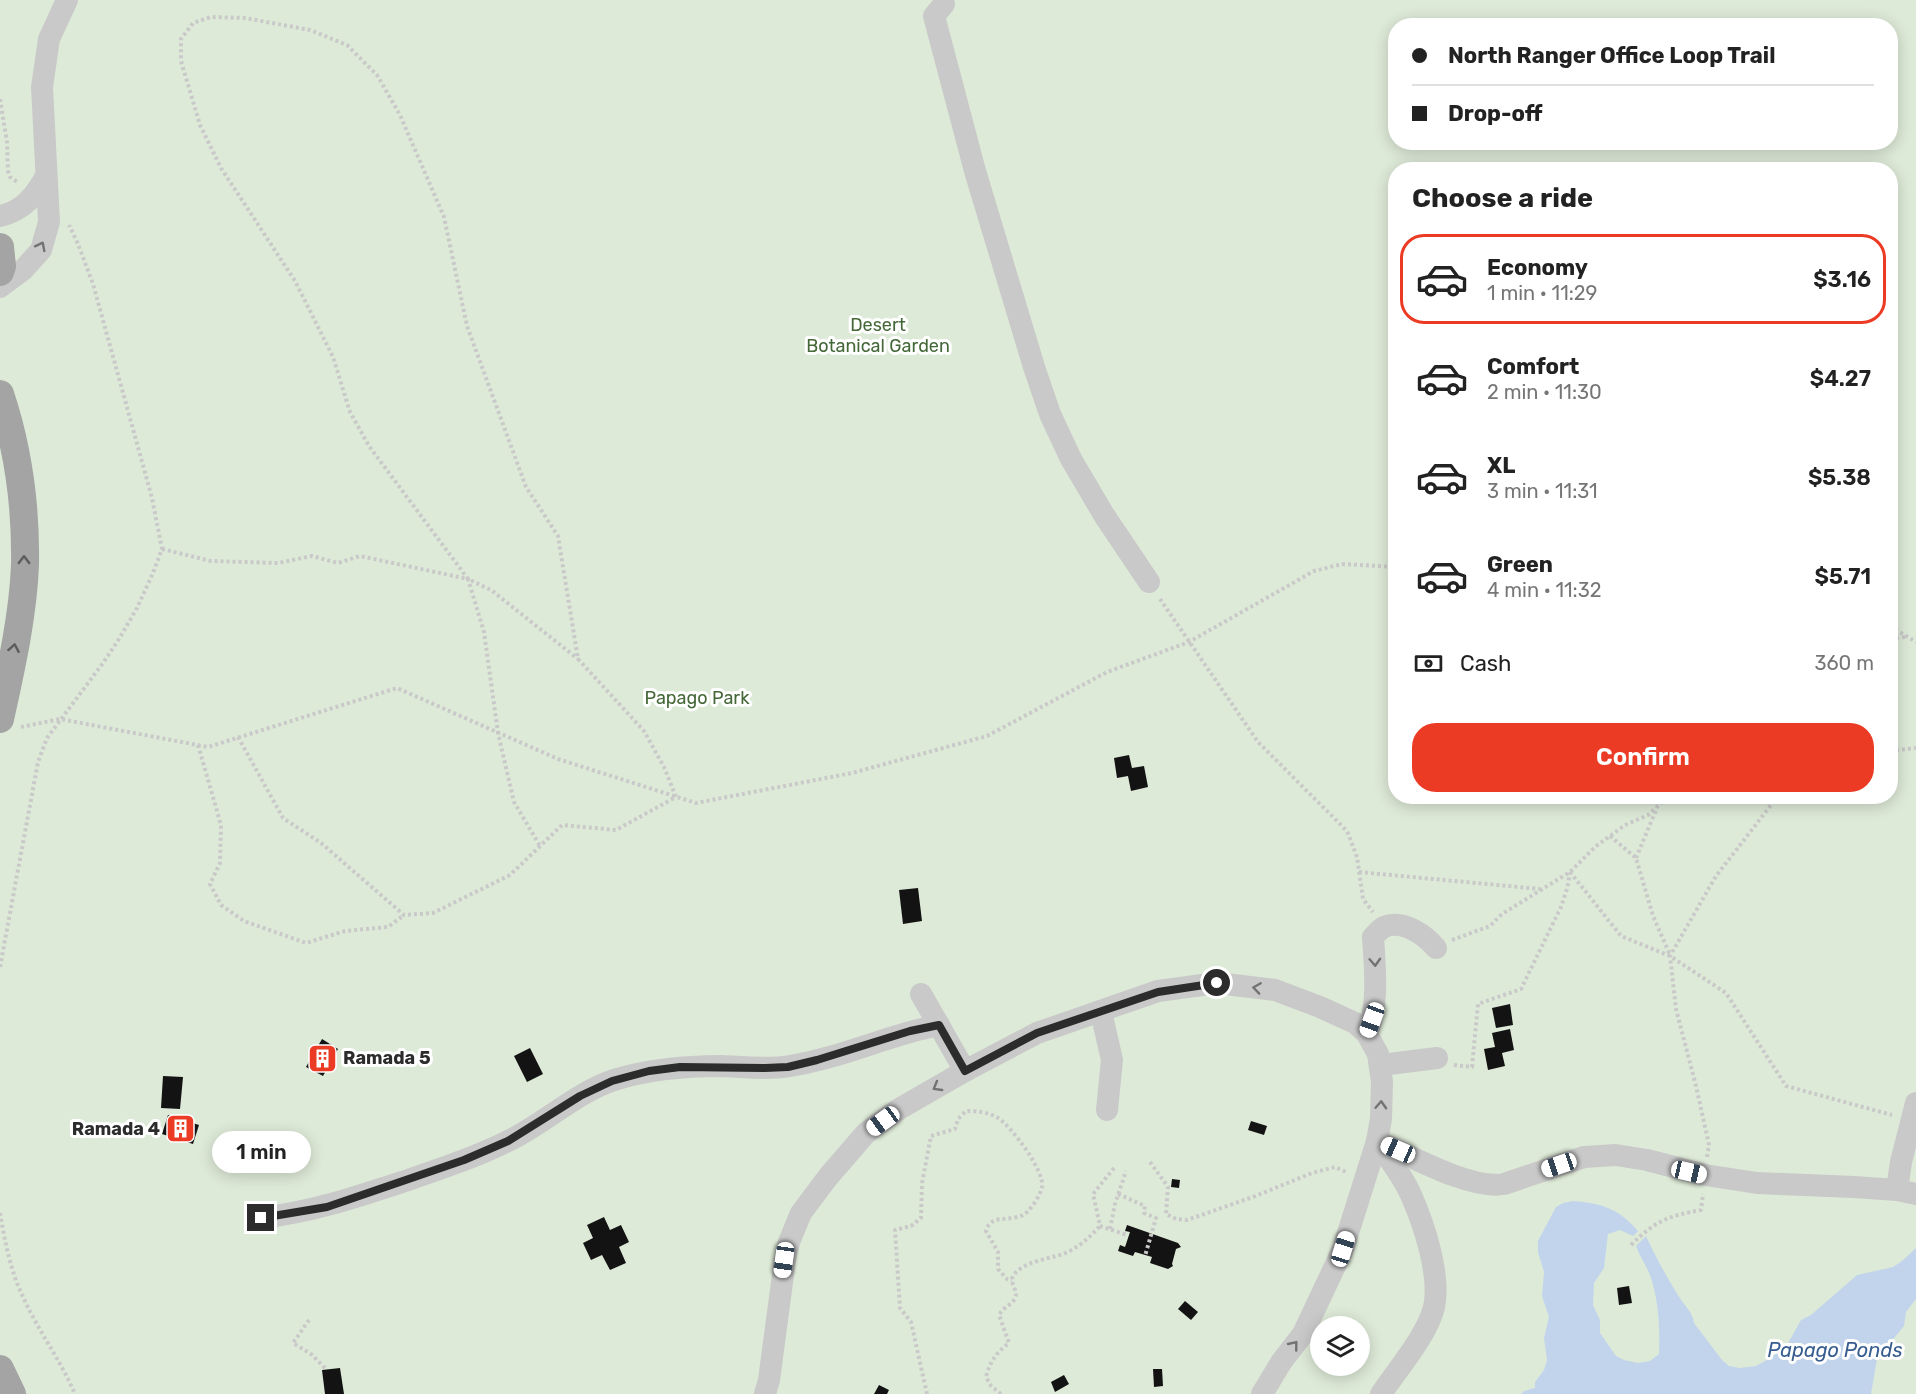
<!DOCTYPE html>
<html lang="en">
<head>
<meta charset="utf-8">
<style>
  :root { --surface:#fff; --page:#f6f6f6; --text:#222; --muted:#767676; --line:#e0e0e0; --accent:#ec3b24 }
  body { margin:0; font-family:Rubik,sans-serif; background:var(--page); color:var(--text); height:100vh; display:flex; flex-direction:column; font-size:22px; white-space:nowrap }
  * { box-sizing:border-box; margin:0 }
  p { font-size:20px; color:var(--muted) }
  .icon { flex:none; width:33px; height:33px; fill:none; stroke:currentColor; stroke-width:2; stroke-linecap:round; stroke-linejoin:round }
  .map { position:relative; flex:1; overflow:hidden }
  .side { position:absolute; left:1388px; top:162px; width:510px; height:642px; display:flex; flex-direction:column; background:var(--surface); border-radius:24px; box-shadow:0 3px 15px #0003 }
  .side>* { flex:none }
  .banner { position:absolute; left:1388px; top:18px; width:510px; height:132px; border-radius:24px; box-shadow:0 3px 15px #0003; display:grid; align-content:center; height:132px; padding:0 24px; background:var(--surface) }
  .buttons { position:absolute; left:1310px; top:1316px; display:grid; gap:12px }
  .buttons a { display:grid; place-items:center; width:60px; height:60px; border-radius:50%; background:var(--surface); box-shadow:0 3px 15px #0003; font-size:30px }
  .end { position:absolute; width:27px; height:27px; margin:-14px; border:8px solid #2c2c2c; background:#fff; box-shadow:0 0 0 3px #fff }
  .from { border-radius:50% }
  .bubble { position:absolute; height:42px; border-radius:21px; background:var(--surface); box-shadow:0 3px 15px #0003; font-size:20px; font-weight:600; line-height:42px; text-align:center }
  .car { position:absolute; width:18px; height:36px; margin:-18px -9px; border-radius:8px; box-shadow:0 0 4px 2px #0007; background:linear-gradient(#fff 24%,#345 0 40%,#fff 0 76%,#345 0 86%,#fff 0) }
  .banner b { display:flex; align-items:center; gap:21px; height:57px; font-size:22px }
  .banner b+b { border-top:2px solid var(--line) }
  .banner i { width:15px; height:15px; background:var(--text) }
  ul { padding:0; list-style:none }
  li { display:flex; align-items:center; gap:18px; height:90px; margin:0 12px 9px; padding:0 12px; border:3px solid transparent; border-radius:24px }
  li div { flex:1 }
  li b { display:block; font-size:22px }
  li em { font-style:normal; font-weight:600 }
  li.on { border-color:var(--accent) }
  li>.icon { width:54px; height:54px; stroke-width:1.5 }
  h2 { padding:0 24px; font-size:27px; line-height:72px }
  .pay { display:flex; align-items:center; gap:15px; height:66px; padding:0 24px; font-size:22px }
  .pay p { margin-inline-start:auto }
  .button { display:flex; gap:12px; margin-top:auto; padding:12px 24px }
  .button a { flex:1; height:69px; border-radius:24px; background:var(--accent); color:#fff; font-size:24px; font-weight:600; line-height:69px; text-align:center }
  .map>svg:first-child { display:block }
  .green { fill:#deead8; fill-rule:evenodd }
  .water { fill:#c2d4ec }
  .lines { fill:none; stroke-linecap:round; stroke-linejoin:round }
  .stream { stroke:#c2d4ec; stroke-width:6 }
  .building { fill:#131313 }
  .path { stroke:#c9c9c9; stroke-width:4; stroke-dasharray:3 3; stroke-linecap:butt }
  .minor { stroke:#c9c9c9; stroke-width:22 }
  .major { stroke:#a4a4a4; stroke-width:28 }
  .oneway { stroke:#737373 }
  .oneway2 { stroke:#5c5c5c }
  .route { stroke:#2c2c2c; stroke-width:8 }
  .labels { text-anchor:middle; dominant-baseline:central; stroke-width:6; stroke-linejoin:round; paint-order:stroke }
  .park-label { font-size:18px; fill:#456838; stroke:#fff }
  .poi-label { font-size:18px; font-weight:bold; fill:#2c2c2c; stroke:#fff; text-anchor:start }
  .water-label { font-size:20px; font-style:italic; fill:#375d90; stroke:#fff }
</style>
</head>
<body>
<div class="map">
<svg width="1916" height="1394" viewBox="0 0 1916 1394">
  <rect width="100%" height="100%" fill="#fff"/>
  <path class="green" d="M0 0H1916V1394H0ZM1395 26H1890V142H1395ZM1395 170H1890V796H1395ZM1320 1326H1359V1365H1320Z"/>
  <path class="water" d="M1573 1201C1602 1203 1619 1209 1638 1231L1633 1236 1620 1230 1608 1234 1604 1268 1594 1283 1593 1305 1600 1320V1333L1616 1356 1624 1360 1638 1363 1650 1361 1659 1354C1660 1328 1659 1301 1650 1275 1646 1265 1640 1257 1636 1246L1646 1236C1655 1256 1666 1276 1678 1295 1683 1304 1693 1312 1694 1323L1722 1360 1729 1366 1740 1368 1756 1366 1772 1357 1787 1345 1801 1320 1811 1315 1857 1275 1893 1267 1902 1261 1916 1248V1299L1906 1312 1904 1326 1877 1359 1871 1394H1535V1382L1544 1370 1547 1360 1544 1338 1549 1317 1542 1296 1544 1272 1538 1252V1241L1556 1207 1563 1203Z"/>
  <g class="lines">
    <polyline class="stream" points="1525,1394 1534,1391"/>
  </g>
  <g class="building">
    <polygon points="1129,755 1132,768 1144,766 1148,787 1131,791 1128,776 1117,778 1114,758"/>
    <polygon points="918,888 922,921 903,924 899,890"/>
    <polygon points="1510,1004 1513,1025 1496,1028 1492,1008"/>
    <polygon points="1510,1029 1514,1050 1502,1053 1505,1066 1488,1070 1484,1049 1495,1047 1492,1033"/>
    <polygon points="322,1039 338,1049 323,1076 306,1067"/>
    <polygon points="530,1048 543,1074 527,1082 514,1056"/>
    <polygon points="163,1076 183,1077 180,1109 161,1108"/>
    <polygon points="168,1115 199,1125 193,1144 162,1134"/>
    <polygon points="1251,1121 1267,1126 1264,1135 1248,1130"/>
    <polygon points="1172,1179 1180,1180 1179,1188 1171,1187"/>
    <polygon points="604,1217 610,1230 621,1225 629,1242 619,1247 626,1263 610,1270 602,1255 591,1260 583,1243 593,1238 587,1225"/>
    <polygon points="1127,1225 1178,1243 1181,1247 1176,1249 1172,1264 1173,1266 1168,1269 1150,1263 1152,1257 1135,1252 1133,1256 1118,1251 1120,1245 1125,1247 1130,1232 1125,1231"/>
    <polygon points="1629,1286 1632,1303 1619,1305 1617,1288"/>
    <polygon points="1185,1301 1198,1312 1191,1320 1178,1309"/>
    <polygon points="340,1368 344,1394 325,1394 322,1370"/>
    <polygon points="1153,1369 1162,1369 1163,1386 1154,1387"/>
    <polygon points="1064,1375 1069,1384 1055,1392 1051,1382"/>
    <polygon points="879,1385 889,1390 887,1394 874,1394"/>
  </g>
  <g class="lines">
    <g class="path">
      <polyline points="0,99 7,142 8,171 10,177 19,183"/>
      <polyline points="162,549 211,561 278,563 312,556 338,563 360,556 468,579 484,632 498,733 514,802 540,846"/>
      <polyline points="1160,599 1258,742 1347,831 1357,857 1363,899 1373,912"/>
      <polyline points="1890,626 1916,642"/>
      <polyline points="1890,638 1907,637"/>
      <polyline points="21,727 60,719 208,747 397,688 558,759 696,803 852,773 987,736 1107,672 1189,642 1314,571 1342,564 1395,567"/>
      <polyline points="238,737 283,818 321,843 404,915 433,913 510,875 562,825 616,830 676,797 664,767 644,731 578,659 558,536 526,487 467,326 444,217 400,115 377,75 347,45 310,30 245,18 211,17 193,23 181,39 181,61 200,125 221,168 295,281 333,357 350,412 369,446 468,579 491,590 578,659"/>
      <polyline points="198,745 221,825 220,863 210,884 221,905 244,921 306,943 345,931 388,927 404,915"/>
      <polyline points="1890,751 1916,748"/>
      <polyline points="1610,836 1636,858 1653,916 1670,955"/>
      <polyline points="1636,858 1657,808"/>
      <polyline points="1359,872 1540,889"/>
      <polyline points="1570,872 1621,936 1670,956 1726,993 1786,1086 1892,1115"/>
      <polyline points="1452,940 1490,926 1502,914 1570,872 1595,847 1625,825 1648,815 1669,796"/>
      <polyline points="0,967 38,762 47,738 103,663 119,639 137,608 153,573 162,549 152,498 93,284 78,244 69,225"/>
      <polyline points="1454,1065 1472,1067 1478,1004 1521,989 1561,907 1567,889 1570,873"/>
      <polyline points="1707,1157 1709,1145 1696,1086 1676,1009 1670,956 1716,876 1778,796"/>
      <polyline points="1150,1162 1168,1187 1166,1214 1176,1219 1187,1220 1253,1197 1312,1173 1335,1167 1346,1172"/>
      <polyline points="1114,1168 1093,1194 1100,1226 1127,1235"/>
      <polyline points="1118,1194 1145,1206 1144,1213 1156,1218 1145,1256"/>
      <path d="M0 1213C5 1242 11 1273 24 1299 39 1332 61 1361 75 1394"/>
      <polyline points="1110,1229 1115,1204 1126,1171"/>
      <path d="M1631 1245C1655 1221 1668 1216 1701 1210L1703 1194"/>
      <polyline points="309,1320 293,1343 311,1354 325,1368"/>
      <path d="M927 1394 911 1322 900 1308 895 1230 911 1226 921 1218 922 1183 931 1136 955 1129 958 1119 966 1111C977 1111 988 1112 998 1118 1011 1126 1045 1171 1042 1187 1041 1194 1033 1206 1028 1211 1015 1225 991 1211 986 1231L998 1252V1269L1007 1279 1012 1280"/>
      <path d="M1001 1394 991 1386 986 1377C990 1361 997 1352 1009 1343L999 1315C1003 1307 1012 1305 1015 1298 1019 1291 1009 1283 1013 1276 1023 1260 1053 1259 1068 1252 1081 1245 1090 1237 1100 1226"/>
    </g>
    <g class="minor">
      <polyline points="944,4 934,16 975,171 1034,367 1050,414 1071,459 1104,515 1149,582"/>
      <path d="M0 216C23 211 35 196 46 176"/>
      <polyline points="0,287 23,270 41,250 49,222 42,87 49,39 67,0"/>
      <polyline points="921,994 965,1071"/>
      <polyline points="1101,1012 1112,1060 1107,1110"/>
      <path d="M1367 1034C1379 1004 1375 969 1373 937 1376 934 1381 928 1384 927 1403 919 1425 935 1436 948"/>
      <polyline points="1381,1065 1437,1058"/>
      <path d="M1377 1141C1409 1155 1470 1190 1504 1184L1584 1157 1616 1155 1647 1160 1705 1175 1757 1183 1854 1187 1897 1190 1916 1194"/>
      <path d="M1377 1141C1388 1158 1403 1176 1411 1195 1424 1224 1441 1276 1434 1307 1428 1334 1397 1370 1381 1394"/>
      <polyline points="1897,1190 1901,1162 1916,1103"/>
      <path d="M261 1218C312 1212 353 1198 402 1182 437 1170 474 1158 508 1141 544 1124 575 1093 614 1080 649 1069 685 1066 722 1066 744 1067 767 1070 790 1066 841 1058 888 1035 939 1025"/>
      <polyline points="765,1394 769,1380 785,1260 789,1242 801,1213 828,1177 866,1133 899,1109 965,1071 1037,1033 1158,991 1217,983 1275,990 1320,1007 1355,1023 1367,1034 1378,1054 1382,1082 1381,1119 1377,1141 1343,1249 1303,1334 1282,1361 1262,1394"/>
    </g>
    <g class="major">
      <polyline points="0,247 2,266 0,272"/>
      <path d="M0 394C18 448 26 508 25 565 23 616 11 669 0 719"/>
      <polyline points="0,1369 12,1394"/>
    </g>
  </g>
  <defs><path id="oneway-chevron" d="M-2-3.5L2.5 0L-2 3.5" fill="none" stroke-width="1.6" stroke-linecap="round" stroke-linejoin="round" transform="scale(1.5)"/></defs>
  <g class="oneway">
    <use href="#oneway-chevron" transform="translate(41 246) rotate(-63)"/>
    <use href="#oneway-chevron" transform="translate(1375 962) rotate(87)"/>
    <use href="#oneway-chevron" transform="translate(1257 988) rotate(-172)"/>
    <use href="#oneway-chevron" transform="translate(937 1087) rotate(150)"/>
    <use href="#oneway-chevron" transform="translate(1381 1105) rotate(-87)"/>
    <use href="#oneway-chevron" transform="translate(1294 1345) rotate(-51)"/>
  </g>
  <g class="oneway2">
    <use href="#oneway-chevron" transform="translate(24 560) rotate(-90)"/>
    <use href="#oneway-chevron" transform="translate(14 648) rotate(-80)"/>
  </g>
  <g class="lines">
    <polyline class="route" points="261,1218 327,1207 464,1160 508,1141 580,1096 612,1081 649,1071 680,1067 765,1068 788,1067 817,1060 910,1031 939,1025 965,1071 1037,1033 1158,992 1217,983"/>
  </g>
  <defs>
    <symbol id="building-square" viewBox="-11 -11 22 22"><rect x="-9" y="-9" width="18" height="18" rx="4" fill="#ec3b24" stroke="#fff"/><path d="M-4-6H4V6H1V3H-1V6H-4ZM-2.5-4.3h1.7v1.8h-1.7ZM.8-4.3h1.7v1.8H.8ZM-2.5-1h1.7V.8h-1.7ZM.8-1h1.7V.8H.8Z" fill="#fff"/></symbol>
  </defs>
  <g fill-rule="evenodd">
    <use href="#building-square" x="306" y="1042" width="33" height="33"/>
    <use href="#building-square" x="164" y="1112" width="33" height="33"/>
  </g>
  <g class="labels">
    <g class="park-label">
      <text x="878" y="325">Desert<tspan x="878" dy="21">Botanical Garden</tspan></text>
      <text x="697" y="698">Papago Park</text>
    </g>
    <g class="poi-label">
      <text x="343" y="1058">Ramada 5</text>
      <text x="160" y="1129" text-anchor="end">Ramada 4</text>
    </g>
    <g class="water-label">
      <text x="1835" y="1350">Papago Ponds</text>
    </g>
  </g>
</svg>
<div class="buttons">
<a><svg class="icon" aria-label="layers" viewBox="0 0 24 24"><path d="M12 4l9 5-9 5-9-5zM3 14l9 5 9-5"/></svg></a>
</div>
<i class="end from" style="left:1217px;top:983px"></i>
<i class="end" style="left:261px;top:1218px"></i>
<div class="bubble" style="left:212px;top:1131px;width:99px">1 min</div>
<i class="car" style="left:1372px;top:1020px;rotate:200deg"></i>
<i class="car" style="left:883px;top:1121px;rotate:234deg"></i>
<i class="car" style="left:1398px;top:1150px;rotate:294deg"></i>
<i class="car" style="left:1559px;top:1165px;rotate:251deg"></i>
<i class="car" style="left:1689px;top:1172px;rotate:103deg"></i>
<i class="car" style="left:1343px;top:1249px;rotate:17deg"></i>
<i class="car" style="left:784px;top:1260px;rotate:188deg"></i>
<div class="banner">
<b><i class="from"></i>North Ranger Office Loop Trail</b>
<b><i></i>Drop-off</b>
</div>
<section class="side">
<h2>Choose a ride</h2>
<ul>
<li class="on"><svg class="icon" aria-label="car" viewBox="0 0 24 24"><path d="M5 17H2v-5l4-1 3-4h7l3 4 3 1v5h-3M9 17h6M6 11h13"/><circle cx="7" cy="17" r="2"/><circle cx="17" cy="17" r="2"/></svg><div><b>Economy</b><p>1 min · 11:29</p></div><em>$3.16</em></li>
<li><svg class="icon" aria-label="car" viewBox="0 0 24 24"><path d="M5 17H2v-5l4-1 3-4h7l3 4 3 1v5h-3M9 17h6M6 11h13"/><circle cx="7" cy="17" r="2"/><circle cx="17" cy="17" r="2"/></svg><div><b>Comfort</b><p>2 min · 11:30</p></div><em>$4.27</em></li>
<li><svg class="icon" aria-label="car" viewBox="0 0 24 24"><path d="M5 17H2v-5l4-1 3-4h7l3 4 3 1v5h-3M9 17h6M6 11h13"/><circle cx="7" cy="17" r="2"/><circle cx="17" cy="17" r="2"/></svg><div><b>XL</b><p>3 min · 11:31</p></div><em>$5.38</em></li>
<li><svg class="icon" aria-label="car" viewBox="0 0 24 24"><path d="M5 17H2v-5l4-1 3-4h7l3 4 3 1v5h-3M9 17h6M6 11h13"/><circle cx="7" cy="17" r="2"/><circle cx="17" cy="17" r="2"/></svg><div><b>Green</b><p>4 min · 11:32</p></div><em>$5.71</em></li>
</ul>
<div class="pay"><svg class="icon" aria-label="cash" viewBox="0 0 24 24"><path d="M3 7h18v10H3z"/><circle cx="12" cy="12" r="2"/></svg>Cash<p>360 m</p></div>
<div class="button"><a>Confirm</a></div>
</section>
</div>
</body>
</html>
